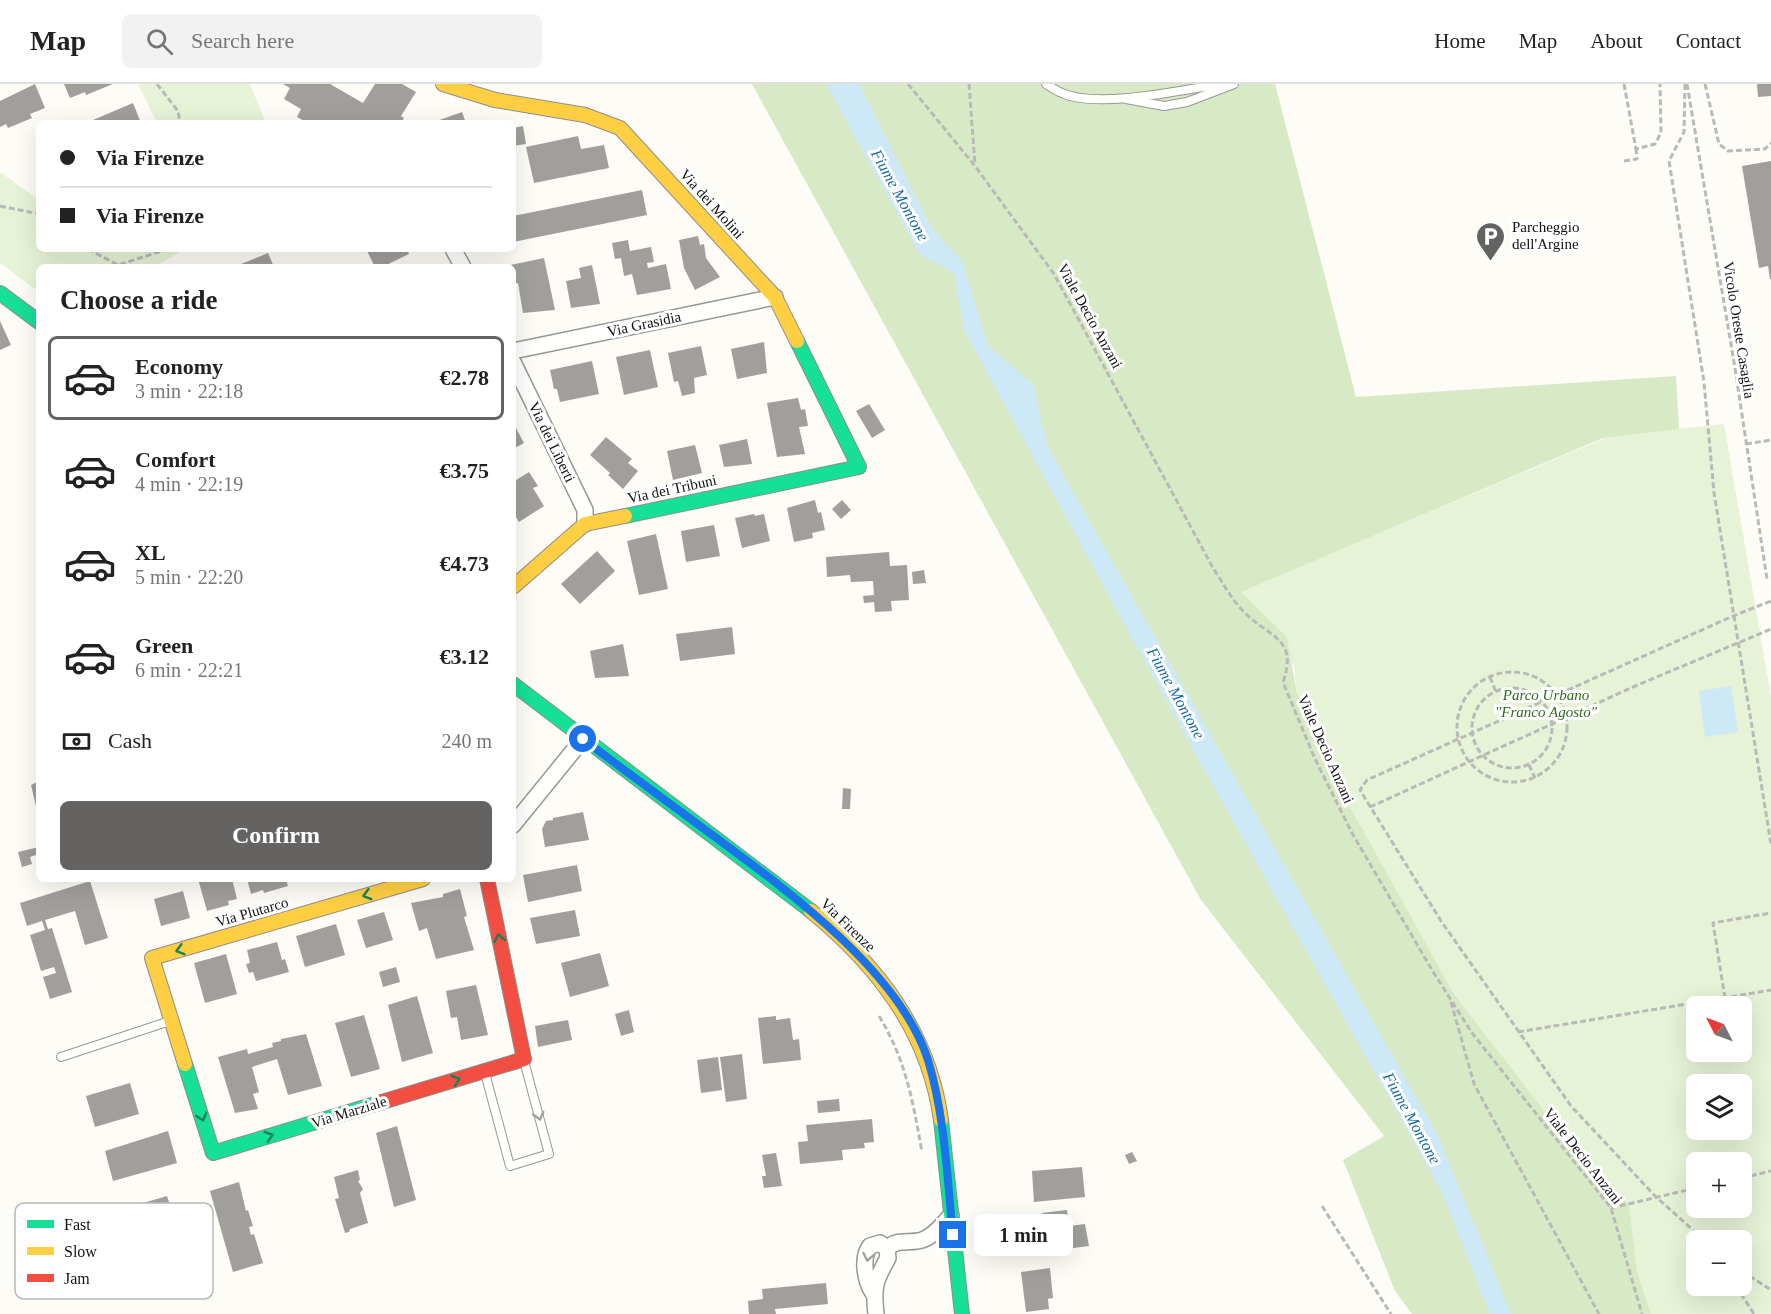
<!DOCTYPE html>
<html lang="en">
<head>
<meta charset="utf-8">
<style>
  :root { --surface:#fff; --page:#f2f2f2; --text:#222; --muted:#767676; --line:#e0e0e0; --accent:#646362 }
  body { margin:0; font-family:Georgia,serif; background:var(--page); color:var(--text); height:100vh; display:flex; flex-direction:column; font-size:22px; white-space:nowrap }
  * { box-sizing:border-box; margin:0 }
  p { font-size:20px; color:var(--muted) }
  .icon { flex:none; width:33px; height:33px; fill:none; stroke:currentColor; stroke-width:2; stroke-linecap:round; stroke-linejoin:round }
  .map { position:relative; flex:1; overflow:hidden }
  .sheet { position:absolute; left:36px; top:180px; width:480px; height:618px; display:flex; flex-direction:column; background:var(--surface); border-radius:9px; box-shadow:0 6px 24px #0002 }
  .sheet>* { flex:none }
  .hud { position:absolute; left:36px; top:36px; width:480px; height:132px; border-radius:9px; box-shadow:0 6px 24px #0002; display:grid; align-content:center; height:132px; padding:0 24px; background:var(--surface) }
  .needle { width:39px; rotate:312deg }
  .tools { position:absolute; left:1686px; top:912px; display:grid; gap:12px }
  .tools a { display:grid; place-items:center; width:66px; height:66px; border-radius:9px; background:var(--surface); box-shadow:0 6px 24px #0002; font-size:30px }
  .end { position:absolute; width:27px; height:27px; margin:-14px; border:8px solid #1a73e8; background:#fff; box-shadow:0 0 0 3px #fff }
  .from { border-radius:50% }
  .bubble { position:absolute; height:42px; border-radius:9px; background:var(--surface); box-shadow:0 6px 24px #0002; font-size:20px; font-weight:600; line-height:42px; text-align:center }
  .hud b { display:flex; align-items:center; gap:21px; height:57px; font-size:22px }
  .hud b+b { border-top:2px solid var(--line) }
  .hud i { width:15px; height:15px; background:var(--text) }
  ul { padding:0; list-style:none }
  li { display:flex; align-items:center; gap:18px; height:84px; margin:0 12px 9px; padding:0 12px; border:3px solid transparent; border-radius:9px }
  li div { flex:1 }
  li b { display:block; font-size:22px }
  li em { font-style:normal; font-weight:600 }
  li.current { border-color:var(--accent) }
  li>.icon { width:54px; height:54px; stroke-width:1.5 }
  h2 { padding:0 24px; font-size:27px; line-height:72px }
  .pay { display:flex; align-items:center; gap:15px; height:66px; padding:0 24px; font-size:22px }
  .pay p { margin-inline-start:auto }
  .button { display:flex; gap:12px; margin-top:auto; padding:12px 24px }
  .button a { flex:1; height:69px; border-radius:9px; background:var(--accent); color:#fff; font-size:24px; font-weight:600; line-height:69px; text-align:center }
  header { display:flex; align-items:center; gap:36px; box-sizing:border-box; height:84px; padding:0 30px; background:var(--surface); border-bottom:2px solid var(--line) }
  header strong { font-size:28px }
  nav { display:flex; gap:33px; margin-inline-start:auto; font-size:21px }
  .search { width:420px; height:54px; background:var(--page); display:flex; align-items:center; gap:15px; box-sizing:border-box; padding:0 21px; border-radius:9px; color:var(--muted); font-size:22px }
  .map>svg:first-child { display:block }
  .green { fill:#e7f3d7; fill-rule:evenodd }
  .forest { fill:#d8eac5 }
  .water { fill:#cde8f7 }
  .building { fill:#a19f9c }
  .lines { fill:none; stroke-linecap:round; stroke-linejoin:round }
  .lane-casing { stroke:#979795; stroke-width:10 }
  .street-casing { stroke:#979795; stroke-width:18 }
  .fast-casing { stroke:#8e8d8b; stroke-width:16 }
  .slow-casing { stroke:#8e8d8b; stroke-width:16 }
  .jam-casing { stroke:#8e8d8b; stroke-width:16 }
  .path { stroke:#b9b9b8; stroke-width:3; stroke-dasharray:6 3; stroke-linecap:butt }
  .lane { stroke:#fffffe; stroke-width:8 }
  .street { stroke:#fffffe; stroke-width:15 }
  .fast { stroke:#16e098; stroke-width:14 }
  .slow { stroke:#ffcf43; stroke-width:14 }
  .jam { stroke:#f24e42; stroke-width:14 }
  .oneway { stroke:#14835b }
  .oneway2 { stroke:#a0a09f }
  .route { stroke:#1a73e8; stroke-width:8 }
  .labels { text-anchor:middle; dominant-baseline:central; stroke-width:6; stroke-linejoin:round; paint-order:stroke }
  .street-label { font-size:15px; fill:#111; stroke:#fff }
  .poi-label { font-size:15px; fill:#111; stroke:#fff; text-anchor:start }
  .park-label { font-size:15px; font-style:italic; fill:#2f6b1f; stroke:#fff }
  .water-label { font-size:16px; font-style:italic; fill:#1768a6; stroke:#fff }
  .key { fill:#fff; stroke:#b8b8b8; stroke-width:1.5 }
  .key-label { font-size:16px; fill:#111 }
</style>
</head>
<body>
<header>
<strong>Map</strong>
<div class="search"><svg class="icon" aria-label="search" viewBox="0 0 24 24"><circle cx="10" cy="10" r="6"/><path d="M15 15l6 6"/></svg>Search here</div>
<nav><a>Home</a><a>Map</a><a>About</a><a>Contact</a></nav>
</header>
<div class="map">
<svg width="1771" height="1230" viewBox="0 0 1771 1230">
  <rect width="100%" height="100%" fill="#fdfcf7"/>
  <g class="green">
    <polygon points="138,0 250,0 266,39 157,39"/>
    <polygon points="0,88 39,116 39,165 122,165 129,167 135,165 185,165 154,183 39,183 39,208 0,179"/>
    <path d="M1724 340 1771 613V1230H1651L1637 1187 1629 1120 1570 1060 1454 910 1321 670 1296 605 1294 582 1240 508 1610 352ZM1696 922H1742V968H1696ZM1696 1000H1742V1046H1696ZM1696 1078H1742V1124H1696ZM1696 1156H1742V1202H1696Z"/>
  </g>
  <polygon class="forest" points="752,0 1275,0 1356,313 1676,292 1679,345 1603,354 1241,508 1287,553 1296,605 1321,670 1454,910 1570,1060 1629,1120 1637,1187 1651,1230 1412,1230 1395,1207 1343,1076 1384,1052 1201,816"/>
  <g class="water">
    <polygon points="826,0 859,0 931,143 962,177 988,262 1033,300 1047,362 1438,1052 1511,1230 1490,1230 1441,1106 1197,673 964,246 954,189 919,170"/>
    <polygon points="1731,602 1738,648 1705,653 1699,607"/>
  </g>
  <g class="building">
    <polygon points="35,0 45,24 30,30 32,34 8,44 6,40 0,43 0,17"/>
    <polygon points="64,0 113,0 86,11 85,8 70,14"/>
    <polygon points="283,0 330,0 363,19 375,0 402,0 416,8 401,32 404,34 401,39 308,39 297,33 301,25 284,15 290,4"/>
    <polygon points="1757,0 1771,0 1771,12 1758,13"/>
    <polygon points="133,19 141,39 86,39"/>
    <polygon points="462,28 466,39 431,39"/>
    <polygon points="523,42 526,60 513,62 513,44"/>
    <polygon points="578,52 581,65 604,61 609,84 534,99 526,63"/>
    <polygon points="1771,77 1771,195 1770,195 1768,182 1759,184 1742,82"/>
    <polygon points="642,106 647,131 513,158 513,132"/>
    <polygon points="698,152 700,161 704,160 706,174 720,193 695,206 684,184 679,156"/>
    <polygon points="628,156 630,167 651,163 654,178 647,179 648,184 666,180 671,205 637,211 632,190 624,192 621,174 615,175 612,159"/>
    <polygon points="366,165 407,165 409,170 382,183 375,183"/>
    <polygon points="268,169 274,183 242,183 241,180"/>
    <polygon points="544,174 555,226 523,229 518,199 513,200 513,183 505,182"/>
    <polygon points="592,181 600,220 571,224 566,197 581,194 579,184"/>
    <polygon points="0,237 11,261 0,266"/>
    <polygon points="764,258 767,289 737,295 731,265"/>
    <polygon points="701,262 707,291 694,294 695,309 682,312 678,297 674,298 668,269"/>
    <polygon points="650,266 658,303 624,311 616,273"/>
    <polygon points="592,277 599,310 560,318 557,305 554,305 550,286"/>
    <polygon points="798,314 801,326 805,325 808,342 799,343 805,370 777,373 767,319"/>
    <polygon points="869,320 885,346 872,354 856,327"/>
    <polygon points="516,344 524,359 513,365 513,346"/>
    <polygon points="606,353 632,375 628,379 638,387 623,405 608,391 610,389 590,371"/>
    <polygon points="747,355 752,380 724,383 719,361"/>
    <polygon points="695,361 702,389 673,396 667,367"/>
    <polygon points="529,388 538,402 533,404 544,422 519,438 513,428 513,398"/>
    <polygon points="815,416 818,429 821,428 825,446 812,449 813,454 794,458 787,424"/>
    <polygon points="842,416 851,426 841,435 832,425"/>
    <polygon points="754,430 755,432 764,430 770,457 742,464 735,434"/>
    <polygon points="714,441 720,472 686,478 681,447"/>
    <polygon points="656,450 668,505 639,511 627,457"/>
    <polygon points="597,467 615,487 580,520 561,500"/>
    <polygon points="889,468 890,482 907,481 909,516 891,517 892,527 875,528 874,518 864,519 863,512 874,511 873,497 851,498 850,491 827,493 826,473"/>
    <polygon points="924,486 926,499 913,500 912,488"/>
    <polygon points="732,543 735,570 680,577 676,550"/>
    <polygon points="623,560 629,592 595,594 590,567"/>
    <polygon points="39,697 39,725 37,727 31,701"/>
    <polygon points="843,704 851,705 850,725 842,725"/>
    <polygon points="583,728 589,756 545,763 542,745 546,737 553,736 553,734"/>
    <polygon points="39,763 39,770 30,773 32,780 22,783 18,768"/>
    <polygon points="577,781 582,807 528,818 523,791"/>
    <polygon points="198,795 232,795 237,815 228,817 229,821 207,827"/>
    <polygon points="247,795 286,795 288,802 264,809 263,806 251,810"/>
    <polygon points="90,797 108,854 85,861 75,827 45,836 48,845 52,844 72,908 50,915 43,893 56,889 54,883 41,887 30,851 45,846 42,837 27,842 20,819"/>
    <polygon points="460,805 467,832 464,833 474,866 436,875 427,844 419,847 411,819 443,813 443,810"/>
    <polygon points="183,807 190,834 161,842 154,815"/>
    <polygon points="575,826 580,852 536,860 530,834"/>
    <polygon points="384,828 393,856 366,864 357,836"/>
    <polygon points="336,840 345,871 305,883 296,852"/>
    <polygon points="277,858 282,876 285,875 289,888 256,897 253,888 249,889 246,880 250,879 247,866"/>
    <polygon points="600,869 609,902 570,913 561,879"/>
    <polygon points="226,870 237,910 205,919 194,879"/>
    <polygon points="396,883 400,898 383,903 379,888"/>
    <polygon points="476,901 488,951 461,956 457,933 451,934 446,907"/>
    <polygon points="417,912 433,969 402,978 388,921"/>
    <polygon points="629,926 634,948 621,952 615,930"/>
    <polygon points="364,931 380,985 351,993 335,939"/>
    <polygon points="776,932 776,936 790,934 793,956 799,955 801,976 763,980 758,934"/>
    <polygon points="568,936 572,956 538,963 535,942"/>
    <polygon points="306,950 322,1002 288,1011 277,975 252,983 259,1008 253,1010 258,1025 235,1029 218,973 247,965 248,970 273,963 272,959 281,957 281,955"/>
    <polygon points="742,970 747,1015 726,1018 720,973"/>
    <polygon points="718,973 722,1006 701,1009 697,976"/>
    <polygon points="130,999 139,1030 95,1043 86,1012"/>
    <polygon points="839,1015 840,1027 818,1029 817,1017"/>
    <polygon points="872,1035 874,1058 864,1059 865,1064 842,1066 843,1076 800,1080 798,1058 808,1057 806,1041"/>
    <polygon points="397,1042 416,1116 394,1123 376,1049"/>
    <polygon points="168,1047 177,1079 113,1097 105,1067"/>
    <polygon points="1132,1068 1137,1077 1129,1080 1125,1071"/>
    <polygon points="776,1069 782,1102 764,1104 762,1092 766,1092 762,1071"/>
    <polygon points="1082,1083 1085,1113 1034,1118 1032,1087"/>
    <polygon points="358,1086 360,1096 358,1097 363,1105 360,1109 368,1139 350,1145 349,1148 345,1149 335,1115 339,1114 334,1093"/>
    <polygon points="239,1098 246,1127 248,1126 253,1142 249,1143 251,1151 254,1150 263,1179 233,1188 210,1107"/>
    <polygon points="167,1112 175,1137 123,1152 116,1127"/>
    <polygon points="1067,1126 1069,1142 1085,1140 1089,1162 1035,1169 1033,1150 1045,1148 1042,1129"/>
    <polygon points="1050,1184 1053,1214 1048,1215 1049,1225 1026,1228 1021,1188"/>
    <polygon points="826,1199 828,1220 775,1225 776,1230 749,1230 748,1217 763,1215 762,1205"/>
  </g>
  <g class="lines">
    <defs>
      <g id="lane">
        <path d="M1046 0C1051 3 1056 7 1062 9 1097 25 1182 6 1221 0"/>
        <polyline points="1126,15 1164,22 1187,18 1234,0"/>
        <polyline points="61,973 170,937"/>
        <polyline points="485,989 510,1082 549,1070 524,977"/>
      </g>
      <g id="street">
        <polyline points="453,165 463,183"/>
        <polyline points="513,267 775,213"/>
        <polyline points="513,278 585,426 585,440"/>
        <polyline points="513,741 583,655"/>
        <path d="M887 1165C896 1154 910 1160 922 1156 934 1152 943 1140 951 1131"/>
        <path d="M873 1209C865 1197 861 1174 870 1162L880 1159 887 1165 888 1174C875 1197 873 1203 876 1230"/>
      </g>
      <g id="fast">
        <polyline points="0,209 39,238"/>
        <polyline points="625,432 859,383 797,257"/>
        <polyline points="513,600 811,827"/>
        <polyline points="185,980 213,1069 382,1018"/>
        <polyline points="941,1036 962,1230"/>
      </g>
      <g id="slow">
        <polyline points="443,0 495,16 585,31 620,44 775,213 797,257"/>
        <polyline points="513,503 585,440 625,432"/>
        <path d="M811 827C878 882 929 948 941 1036"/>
        <polyline points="185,980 152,874 423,795"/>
      </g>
      <polyline id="jam" points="382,1018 524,975 487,795"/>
    </defs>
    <use href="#lane" class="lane-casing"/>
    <use href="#street" class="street-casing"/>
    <use href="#fast" class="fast-casing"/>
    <use href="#slow" class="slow-casing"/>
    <use href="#jam" class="jam-casing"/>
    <g class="path">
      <polyline points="157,0 178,27 180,39"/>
      <path d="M908 0 975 82 1054 190 1213 484C1223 499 1233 518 1246 530 1271 554 1298 555 1283 598L1315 675 1352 749 1432 886 1472 949 1611 1124 1642 1230"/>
      <polyline points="969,0 975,80"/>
      <polyline points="1624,0 1636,65 1655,60 1661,49 1660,0"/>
      <polyline points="1685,0 1684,48 1669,77 1704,298 1714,409 1771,760"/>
      <polyline points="1687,0 1734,278 1767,495"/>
      <polyline points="1705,0 1719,60 1728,67 1765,65 1771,59"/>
      <polyline points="1624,77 1637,75 1636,65"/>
      <polyline points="0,122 39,130"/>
      <polyline points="88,165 118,181 168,165"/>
      <polyline points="1746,360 1771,356"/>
      <circle cx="1512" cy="643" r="55"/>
      <polyline points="1490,593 1496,608"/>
      <circle cx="1512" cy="644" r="40"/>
      <polyline points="1529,681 1535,694"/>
      <polyline points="1370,723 1633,603 1771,545"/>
      <polyline points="1725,914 1713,839 1771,829"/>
      <polyline points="1451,918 1474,1000 1599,1230"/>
      <path d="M879 932C906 976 913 1018 922 1068"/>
      <polyline points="1518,948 1771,906"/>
      <polyline points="1742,1094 1771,1087"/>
      <polyline points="1322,1122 1391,1230"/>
      <polyline points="1611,1124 1696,1104"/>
      <polyline points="1704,1156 1656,1113 1571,1022 1441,837 1360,706 1367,696 1733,532 1771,517"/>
      <polyline points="1742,1187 1771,1206"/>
      <polyline points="1736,1202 1754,1230"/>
    </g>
    <use href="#lane" class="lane"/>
    <use href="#street" class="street"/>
    <use href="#fast" class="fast"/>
    <use href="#slow" class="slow"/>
    <use href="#jam" class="jam"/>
  </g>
  <defs><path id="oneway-chevron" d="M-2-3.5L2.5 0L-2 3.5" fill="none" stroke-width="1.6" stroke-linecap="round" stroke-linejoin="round" transform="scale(1.5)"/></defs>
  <g class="oneway">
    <use href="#oneway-chevron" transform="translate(367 811) rotate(164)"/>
    <use href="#oneway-chevron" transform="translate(499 854) rotate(-102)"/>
    <use href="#oneway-chevron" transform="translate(180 866) rotate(164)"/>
    <use href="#oneway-chevron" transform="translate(456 996) rotate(-17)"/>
    <use href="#oneway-chevron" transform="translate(202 1033) rotate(73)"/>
    <use href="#oneway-chevron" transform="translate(269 1052) rotate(-17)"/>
  </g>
  <g class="oneway2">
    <use href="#oneway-chevron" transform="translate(539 1032) rotate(75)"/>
    <use href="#oneway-chevron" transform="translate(868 1173) rotate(101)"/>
  </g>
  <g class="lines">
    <path class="route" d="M583 655C625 687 668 718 711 750 784 804 899 886 928 976 945 1032 947 1093 953 1151"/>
  </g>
  <defs>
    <symbol id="parking-pin" viewBox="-11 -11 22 30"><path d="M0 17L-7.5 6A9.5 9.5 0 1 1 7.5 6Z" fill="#646362" stroke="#fff"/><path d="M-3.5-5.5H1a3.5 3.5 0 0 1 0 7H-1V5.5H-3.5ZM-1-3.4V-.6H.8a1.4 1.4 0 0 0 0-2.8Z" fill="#fff"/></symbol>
  </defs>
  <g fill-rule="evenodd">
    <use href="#parking-pin" x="1474" y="136" width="33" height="45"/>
  </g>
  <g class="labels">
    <g class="street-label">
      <text transform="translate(712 120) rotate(48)">Via dei Molini</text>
      <text transform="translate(1090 232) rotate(61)">Viale Decio Anzani</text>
      <text transform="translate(644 240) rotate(-12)">Via Grasidia</text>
      <text transform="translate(1739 246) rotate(81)">Vicolo Oreste Casaglia</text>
      <text transform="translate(552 358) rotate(64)">Via dei Liberti</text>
      <text transform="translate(672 405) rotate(-12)">Via dei Tribuni</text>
      <text transform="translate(1326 665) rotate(66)">Viale Decio Anzani</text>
      <text transform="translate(252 828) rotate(-16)">Via Plutarco</text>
      <text transform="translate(848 841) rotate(44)">Via Firenze</text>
      <text transform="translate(349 1028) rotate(-17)">Via Marziale</text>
      <text transform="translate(1583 1072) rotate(52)">Viale Decio Anzani</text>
    </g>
    <g class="poi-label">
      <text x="1512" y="143">Parcheggio<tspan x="1512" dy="17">dell'Argine</tspan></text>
    </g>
    <g class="park-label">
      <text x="1546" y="611">Parco Urbano<tspan x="1546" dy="17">"Franco Agosto"</tspan></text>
    </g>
    <g class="water-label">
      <text transform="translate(900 111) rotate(61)">Fiume Montone</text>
      <text transform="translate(1176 609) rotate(61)">Fiume Montone</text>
      <text transform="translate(1412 1034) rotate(61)">Fiume Montone</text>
    </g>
  </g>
  <rect x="15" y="1119" width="198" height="96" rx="9" class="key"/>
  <rect x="27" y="1136" width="27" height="8" fill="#16e098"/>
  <rect x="27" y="1163" width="27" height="8" fill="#ffcf43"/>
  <rect x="27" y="1190" width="27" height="8" fill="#f24e42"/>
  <g class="key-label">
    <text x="64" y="1146">Fast</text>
    <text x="64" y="1173">Slow</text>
    <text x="64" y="1200">Jam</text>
  </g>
</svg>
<div class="tools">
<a><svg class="needle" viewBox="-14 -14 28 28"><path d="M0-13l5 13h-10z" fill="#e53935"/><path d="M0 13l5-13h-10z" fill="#767676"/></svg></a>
<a><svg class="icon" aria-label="layers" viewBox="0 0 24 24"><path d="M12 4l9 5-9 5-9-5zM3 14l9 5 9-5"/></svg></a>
<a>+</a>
<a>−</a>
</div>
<i class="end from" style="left:583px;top:655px"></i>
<i class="end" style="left:953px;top:1151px"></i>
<div class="bubble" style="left:974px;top:1130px;width:99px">1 min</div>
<div class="hud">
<b><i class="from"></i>Via Firenze</b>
<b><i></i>Via Firenze</b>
</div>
<section class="sheet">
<h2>Choose a ride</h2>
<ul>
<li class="current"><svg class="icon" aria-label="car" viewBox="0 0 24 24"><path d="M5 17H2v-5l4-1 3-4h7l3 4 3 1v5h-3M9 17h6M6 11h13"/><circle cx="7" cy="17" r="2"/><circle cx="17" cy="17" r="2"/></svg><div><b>Economy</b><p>3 min · 22:18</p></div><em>€2.78</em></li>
<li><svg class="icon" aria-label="car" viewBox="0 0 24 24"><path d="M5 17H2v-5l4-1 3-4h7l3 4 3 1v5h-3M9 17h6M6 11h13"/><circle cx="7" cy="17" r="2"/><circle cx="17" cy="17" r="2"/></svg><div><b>Comfort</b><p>4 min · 22:19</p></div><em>€3.75</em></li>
<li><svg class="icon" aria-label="car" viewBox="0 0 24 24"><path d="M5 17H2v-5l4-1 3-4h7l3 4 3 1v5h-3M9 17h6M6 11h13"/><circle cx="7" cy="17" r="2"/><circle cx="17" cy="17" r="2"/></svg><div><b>XL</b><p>5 min · 22:20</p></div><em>€4.73</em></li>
<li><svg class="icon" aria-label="car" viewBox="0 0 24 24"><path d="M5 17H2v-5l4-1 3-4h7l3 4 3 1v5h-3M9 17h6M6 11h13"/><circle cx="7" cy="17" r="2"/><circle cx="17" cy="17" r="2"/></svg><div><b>Green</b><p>6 min · 22:21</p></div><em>€3.12</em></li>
</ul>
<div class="pay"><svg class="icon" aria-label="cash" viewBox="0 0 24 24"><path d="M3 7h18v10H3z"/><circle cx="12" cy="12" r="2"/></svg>Cash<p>240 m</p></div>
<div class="button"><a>Confirm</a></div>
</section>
</div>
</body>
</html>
